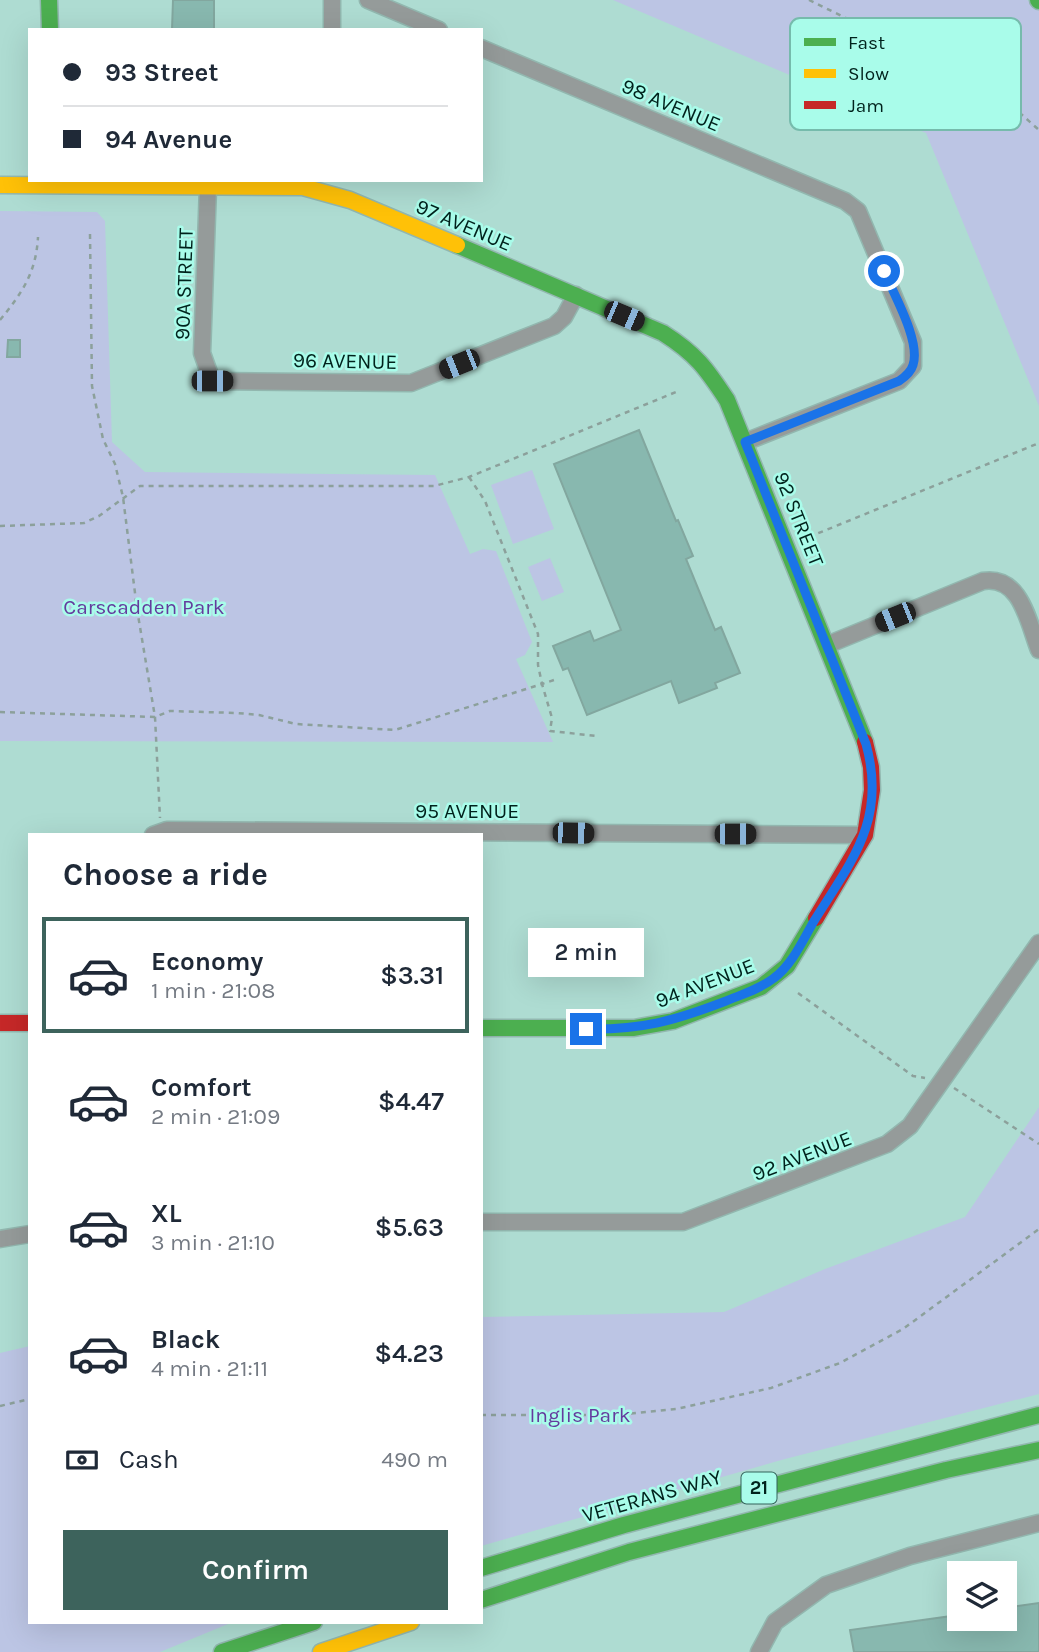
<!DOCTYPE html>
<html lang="en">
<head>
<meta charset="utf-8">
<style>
  :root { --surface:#fff; --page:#f2f2f3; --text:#1f2937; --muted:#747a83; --line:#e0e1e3; --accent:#3d635c }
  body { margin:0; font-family:Karla,sans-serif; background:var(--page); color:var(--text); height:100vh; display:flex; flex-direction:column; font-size:26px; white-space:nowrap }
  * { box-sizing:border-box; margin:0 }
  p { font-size:23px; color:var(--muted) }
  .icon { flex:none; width:38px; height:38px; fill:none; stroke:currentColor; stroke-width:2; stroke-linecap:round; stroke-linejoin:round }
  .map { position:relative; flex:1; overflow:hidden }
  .panel { position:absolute; left:28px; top:833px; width:455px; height:791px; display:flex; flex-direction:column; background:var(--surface); border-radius:0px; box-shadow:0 7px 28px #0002 }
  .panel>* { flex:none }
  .banner { position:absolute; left:28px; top:28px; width:455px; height:154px; border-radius:0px; box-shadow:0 7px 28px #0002; display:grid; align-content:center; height:154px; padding:0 35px; background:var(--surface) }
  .controls { position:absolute; left:947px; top:1561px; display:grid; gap:14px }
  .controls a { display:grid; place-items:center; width:70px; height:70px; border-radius:0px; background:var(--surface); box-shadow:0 7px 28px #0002; font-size:35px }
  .end { position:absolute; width:32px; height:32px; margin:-16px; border:9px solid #1a73e8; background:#fff; box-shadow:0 0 0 4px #fff }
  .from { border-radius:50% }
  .bubble { position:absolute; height:49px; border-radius:0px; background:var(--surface); box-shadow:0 7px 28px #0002; font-size:23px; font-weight:600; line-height:49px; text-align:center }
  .car { position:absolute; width:21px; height:42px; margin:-21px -10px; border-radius:9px; box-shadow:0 0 5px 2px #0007; background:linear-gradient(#222 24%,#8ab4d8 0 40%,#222 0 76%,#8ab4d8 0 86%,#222 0) }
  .banner b { display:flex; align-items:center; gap:24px; height:66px; font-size:26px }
  .banner b+b { border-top:2px solid var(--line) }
  .banner i { width:18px; height:18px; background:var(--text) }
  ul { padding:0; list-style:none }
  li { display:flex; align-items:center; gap:21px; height:116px; margin:0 14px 10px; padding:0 21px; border:4px solid transparent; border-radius:0px }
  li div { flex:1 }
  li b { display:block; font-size:26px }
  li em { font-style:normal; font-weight:600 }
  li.active { border-color:var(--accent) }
  li>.icon { width:63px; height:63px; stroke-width:1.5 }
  h2 { padding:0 35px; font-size:32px; line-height:84px }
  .pay { display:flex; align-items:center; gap:18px; height:77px; padding:0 35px; font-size:26px }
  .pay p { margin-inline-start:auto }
  .button { display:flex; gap:14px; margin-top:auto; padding:14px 35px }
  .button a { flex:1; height:80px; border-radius:0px; background:var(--accent); color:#fff; font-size:28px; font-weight:600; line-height:80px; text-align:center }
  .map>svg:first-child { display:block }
  .green { fill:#bcc5e4 }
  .building { fill:#88b8af; stroke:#82a79f; stroke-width:2 }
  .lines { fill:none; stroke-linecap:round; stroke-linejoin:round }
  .street-casing { stroke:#92b7af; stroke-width:19 }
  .fast-casing { stroke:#92b7af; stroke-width:19 }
  .slow-casing { stroke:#92b7af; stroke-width:19 }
  .jam-casing { stroke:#92b7af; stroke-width:19 }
  .path { stroke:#8ca09b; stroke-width:2.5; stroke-dasharray:5 5; stroke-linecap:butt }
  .street { stroke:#959b9a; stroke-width:16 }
  .fast { stroke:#4caf50; stroke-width:16 }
  .slow { stroke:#ffc107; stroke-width:16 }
  .jam { stroke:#c62828; stroke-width:16 }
  .route { stroke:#1a73e8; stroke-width:9 }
  .labels { text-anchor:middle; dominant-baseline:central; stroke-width:5; stroke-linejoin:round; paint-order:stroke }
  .shield { fill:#a9fcea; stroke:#33635a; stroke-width:2 }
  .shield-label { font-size:19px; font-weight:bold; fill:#00221c }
  .street-label { font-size:21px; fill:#00221c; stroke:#a9fcea }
  .park-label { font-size:21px; fill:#643b9d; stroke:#a9fcea }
  .key { fill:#a9fcea; stroke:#76bbac; stroke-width:2 }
  .key-label { font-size:19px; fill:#00221c }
</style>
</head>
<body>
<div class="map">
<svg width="1039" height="1652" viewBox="0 0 1039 1652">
  <rect width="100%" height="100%" fill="#aedcd2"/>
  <g class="green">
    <polygon points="613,0 1027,0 1039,8 1039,406 926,133"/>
    <polygon points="0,211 97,212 105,221 112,442 145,472 435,475 470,554 483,549 496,551 532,642 525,655 516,659 553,742 0,741"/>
    <polygon points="532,470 554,529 513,544 491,485"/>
    <polygon points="550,558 564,592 542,601 528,567"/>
    <polygon points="1039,1107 1039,1394 785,1459 481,1546 481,1317 724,1312 825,1269 965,1217"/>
    <polygon points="30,1346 30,1622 233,1622 160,1652 0,1652 0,1353"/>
  </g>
  <g class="building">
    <polygon points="173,0 214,0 214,30 172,30"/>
    <polygon points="8,340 20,340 20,357 7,357"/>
    <polygon points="639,430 676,521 678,520 693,556 686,559 715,630 721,627 740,673 715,683 717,688 679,703 671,681 587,715 568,668 563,670 553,646 590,631 594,641 621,630 554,464"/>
    <polygon points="1039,1603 1039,1652 854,1652 850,1630 959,1615 959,1619 1004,1619 1004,1608"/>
  </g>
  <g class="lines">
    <defs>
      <g id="street">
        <polyline points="368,0 439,30"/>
        <polyline points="332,30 332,0"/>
        <polyline points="481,48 845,201 858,211 913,342 913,366 899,381 745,442"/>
        <polyline points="208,187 202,353 212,381 411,383 554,326 564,317 576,295"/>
        <path d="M827 645 983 581C1021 575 1028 622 1039 650"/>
        <polyline points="153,835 167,830 865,835"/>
        <polyline points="481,1222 683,1222 887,1144 910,1126 1039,943"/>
        <polyline points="0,1239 30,1234"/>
        <polyline points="759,1652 775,1622 826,1585 910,1556 1039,1523"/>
      </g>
      <g id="fast">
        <polyline points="49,0 50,30"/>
        <polyline points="1038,0 1039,1"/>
        <path d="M457 245 663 333C696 354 706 368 727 400L865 742"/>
        <polyline points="481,1028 634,1028 673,1021 761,987 787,966 816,918"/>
        <polyline points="481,1568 624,1525 1039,1415"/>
        <polyline points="481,1600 629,1552 946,1470 1039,1450"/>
        <polyline points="222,1652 314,1622"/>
      </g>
      <g id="slow">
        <polyline points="0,185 303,187 350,200 457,245"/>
        <polyline points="321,1652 411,1622"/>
      </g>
      <g id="jam">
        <polyline points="816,918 865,835 872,790 871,767 865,742"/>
        <polyline points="0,1023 30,1023"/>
      </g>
    </defs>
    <use href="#street" class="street-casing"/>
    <use href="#fast" class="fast-casing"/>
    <use href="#slow" class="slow-casing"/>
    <use href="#jam" class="jam-casing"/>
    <g class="path">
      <polyline points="809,0 889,39 943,59 994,90 1039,130"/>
      <polyline points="90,234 92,386 103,439 115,464 123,497 137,609 155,717 160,818"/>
      <path d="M0 320C22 293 36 273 38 237"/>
      <polyline points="469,477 485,501 538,634 538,665 542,684 557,679"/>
      <polyline points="0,526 84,523 99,516 140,486 434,486 469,477 676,392"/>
      <polyline points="809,537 1039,443"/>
      <polyline points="0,712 155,717 170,711 237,713 259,715 296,724 395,730 542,684 552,718 550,731 597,736"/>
      <polyline points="798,993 913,1076 925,1078"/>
      <polyline points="954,1088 1039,1144"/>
      <polyline points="0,1406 30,1399"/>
      <polyline points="481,1415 615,1415 676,1409 771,1388 840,1363 903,1329 1039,1229"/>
    </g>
    <use href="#street" class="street"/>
    <use href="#fast" class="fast"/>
    <use href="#slow" class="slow"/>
    <use href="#jam" class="jam"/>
  </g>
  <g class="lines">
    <path class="route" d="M586 1029C642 1030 674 1021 726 1001 743 994 760 989 774 978 792 965 803 940 814 921 852 860 887 820 866 744L745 442 899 381C905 377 911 372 913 365 921 341 893 293 884 271"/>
  </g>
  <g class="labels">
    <rect class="shield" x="741.5" y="1472.5" width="35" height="31" rx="5"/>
    <g class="shield-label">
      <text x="759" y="1488">21</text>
    </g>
    <g class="street-label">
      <text transform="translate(671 105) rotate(23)">98 AVENUE</text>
      <text transform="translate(464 225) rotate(23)">97 AVENUE</text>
      <text transform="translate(184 284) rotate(-88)">90A STREET</text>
      <text transform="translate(345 361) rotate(1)">96 AVENUE</text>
      <text transform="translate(799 519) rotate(68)">92 STREET</text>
      <text x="467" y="811">95 AVENUE</text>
      <text transform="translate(705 983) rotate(-21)">94 AVENUE</text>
      <text transform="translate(802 1156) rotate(-21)">92 AVENUE</text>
      <text transform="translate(652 1496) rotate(-16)">VETERANS WAY</text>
    </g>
    <g class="park-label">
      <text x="144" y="607">Carscadden Park</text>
      <text x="580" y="1415">Inglis Park</text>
    </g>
  </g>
  <rect x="790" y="18" width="231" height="112" rx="10" class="key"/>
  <rect x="804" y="38" width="32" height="8" fill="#4caf50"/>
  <rect x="804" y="69" width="32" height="9" fill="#ffc107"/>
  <rect x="804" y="101" width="32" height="8" fill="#c62828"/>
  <g class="key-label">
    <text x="848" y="49">Fast</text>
    <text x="848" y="80">Slow</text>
    <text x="848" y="112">Jam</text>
  </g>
</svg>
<div class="controls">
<a><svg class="icon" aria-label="layers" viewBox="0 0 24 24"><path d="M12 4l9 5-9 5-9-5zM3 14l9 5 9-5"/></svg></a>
</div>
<i class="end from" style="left:884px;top:271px"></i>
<i class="end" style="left:586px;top:1029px"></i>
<div class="bubble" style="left:528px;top:928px;width:116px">2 min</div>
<i class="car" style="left:624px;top:316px;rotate:113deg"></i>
<i class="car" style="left:459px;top:364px;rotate:248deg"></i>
<i class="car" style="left:212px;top:381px;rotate:90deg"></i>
<i class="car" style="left:895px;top:617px;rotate:248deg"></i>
<i class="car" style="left:573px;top:833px;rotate:91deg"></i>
<i class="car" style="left:735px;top:834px;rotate:90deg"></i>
<div class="banner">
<b><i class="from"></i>93 Street</b>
<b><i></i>94 Avenue</b>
</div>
<section class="panel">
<h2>Choose a ride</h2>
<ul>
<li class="active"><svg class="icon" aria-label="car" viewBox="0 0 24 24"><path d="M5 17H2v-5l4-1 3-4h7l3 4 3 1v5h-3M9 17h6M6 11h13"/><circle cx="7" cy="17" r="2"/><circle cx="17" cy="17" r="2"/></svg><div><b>Economy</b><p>1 min · 21:08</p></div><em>$3.31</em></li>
<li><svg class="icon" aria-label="car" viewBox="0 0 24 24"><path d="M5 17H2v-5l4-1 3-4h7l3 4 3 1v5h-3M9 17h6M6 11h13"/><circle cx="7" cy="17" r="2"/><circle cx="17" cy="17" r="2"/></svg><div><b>Comfort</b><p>2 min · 21:09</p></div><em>$4.47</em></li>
<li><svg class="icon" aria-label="car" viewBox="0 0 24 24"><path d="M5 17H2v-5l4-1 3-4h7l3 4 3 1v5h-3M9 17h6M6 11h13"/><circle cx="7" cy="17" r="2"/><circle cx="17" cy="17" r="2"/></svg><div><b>XL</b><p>3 min · 21:10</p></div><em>$5.63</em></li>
<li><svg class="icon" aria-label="car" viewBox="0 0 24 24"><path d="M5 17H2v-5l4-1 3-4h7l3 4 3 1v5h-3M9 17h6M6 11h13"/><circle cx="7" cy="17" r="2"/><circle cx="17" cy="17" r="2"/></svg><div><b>Black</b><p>4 min · 21:11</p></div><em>$4.23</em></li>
</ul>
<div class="pay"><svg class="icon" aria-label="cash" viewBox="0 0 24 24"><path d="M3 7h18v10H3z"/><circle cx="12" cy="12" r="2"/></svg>Cash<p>490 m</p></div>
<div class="button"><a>Confirm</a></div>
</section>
</div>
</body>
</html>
